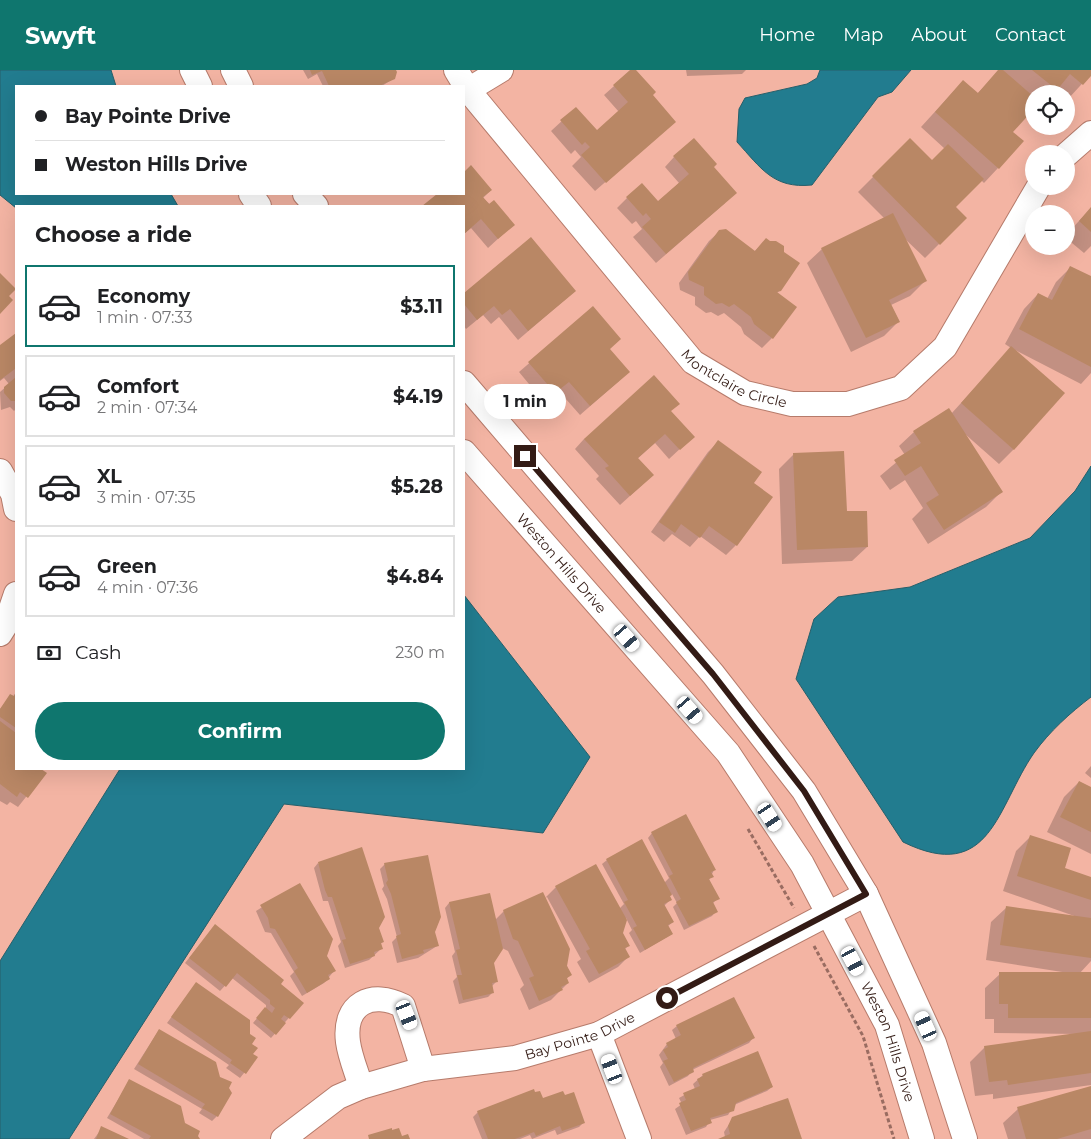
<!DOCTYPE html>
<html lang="en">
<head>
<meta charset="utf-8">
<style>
  :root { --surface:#fff; --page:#f2f2f2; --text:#202124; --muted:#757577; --line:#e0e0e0; --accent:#0f766e }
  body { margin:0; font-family:Montserrat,sans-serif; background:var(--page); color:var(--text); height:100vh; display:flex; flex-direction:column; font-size:19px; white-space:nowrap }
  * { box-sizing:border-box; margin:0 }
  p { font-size:16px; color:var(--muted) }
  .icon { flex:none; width:28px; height:28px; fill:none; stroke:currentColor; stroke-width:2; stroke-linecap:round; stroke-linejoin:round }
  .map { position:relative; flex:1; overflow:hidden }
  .details { position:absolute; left:15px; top:135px; width:450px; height:565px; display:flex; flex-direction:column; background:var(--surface); border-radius:0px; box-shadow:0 5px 20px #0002 }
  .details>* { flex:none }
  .top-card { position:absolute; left:15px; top:15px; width:450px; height:110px; border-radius:0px; box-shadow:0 5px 20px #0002; display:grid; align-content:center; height:110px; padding:0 20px; background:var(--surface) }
  .tools { position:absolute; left:1025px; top:15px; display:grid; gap:10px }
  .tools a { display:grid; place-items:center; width:50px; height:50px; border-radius:50%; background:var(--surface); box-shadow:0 5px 20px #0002; font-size:25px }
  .end { position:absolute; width:22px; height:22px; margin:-11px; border:6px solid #331b15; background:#fff; box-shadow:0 0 0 2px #fff }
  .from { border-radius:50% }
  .bubble { position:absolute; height:35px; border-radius:18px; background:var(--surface); box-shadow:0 5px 20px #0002; font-size:16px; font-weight:700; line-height:35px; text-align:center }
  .car { position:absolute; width:15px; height:30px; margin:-15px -8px; border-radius:6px; box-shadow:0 0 4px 1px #0007; background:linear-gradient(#fff 24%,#345 0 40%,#fff 0 76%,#345 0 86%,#fff 0) }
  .top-card b { display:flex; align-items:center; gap:18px; height:48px; font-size:19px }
  .top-card b+b { border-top:1px solid var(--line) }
  .top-card i { width:12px; height:12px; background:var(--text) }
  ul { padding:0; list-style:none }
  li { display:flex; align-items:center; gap:15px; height:82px; margin:0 10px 8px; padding:0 10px; border:2px solid var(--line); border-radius:0px }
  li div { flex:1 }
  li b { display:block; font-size:19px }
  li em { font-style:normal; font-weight:700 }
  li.selected { border-color:var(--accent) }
  li>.icon { width:45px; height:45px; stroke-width:1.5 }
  h2 { padding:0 20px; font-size:22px; line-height:60px }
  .pay { display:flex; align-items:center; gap:12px; height:55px; padding:0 20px; font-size:19px }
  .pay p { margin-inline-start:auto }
  .button { display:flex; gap:10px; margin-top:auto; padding:10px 20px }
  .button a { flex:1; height:58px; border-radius:30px; background:var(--accent); color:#fff; font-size:20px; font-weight:700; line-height:58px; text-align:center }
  header { display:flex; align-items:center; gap:30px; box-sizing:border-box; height:70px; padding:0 25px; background:var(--accent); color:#fff }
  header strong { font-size:24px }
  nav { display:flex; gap:28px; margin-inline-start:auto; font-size:18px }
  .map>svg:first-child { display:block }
  .water { fill:#227c8f; stroke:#275f6a }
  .shadow { fill:#0003 }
  .building { fill:#b98765 }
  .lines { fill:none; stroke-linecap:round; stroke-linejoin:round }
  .minor-casing { stroke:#b67b6b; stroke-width:26 }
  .path { stroke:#996c61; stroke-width:3; stroke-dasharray:4 2.5; stroke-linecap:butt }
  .minor { stroke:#fff; stroke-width:24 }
  .route { stroke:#331b15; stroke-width:6 }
  .labels { text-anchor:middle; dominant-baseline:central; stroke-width:4.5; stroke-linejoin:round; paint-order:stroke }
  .street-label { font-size:14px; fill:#331b15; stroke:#f8c4b7 }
</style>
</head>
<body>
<header>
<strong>Swyft</strong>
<nav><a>Home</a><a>Map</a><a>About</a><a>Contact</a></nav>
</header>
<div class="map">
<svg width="1091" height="1069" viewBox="0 0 1091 1069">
  <rect width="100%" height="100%" fill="#f3b4a3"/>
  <g class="water">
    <polygon points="0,0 111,0 116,16 16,16 16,124 171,124 178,136 16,136 16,138 0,125"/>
    <path d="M820 0H911L892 22 878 27 812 115C773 119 761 98 737 72L739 39 745 28 807 14 817 8Z"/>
    <path d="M1091 396V627C1070 643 1050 661 1034 683 997 736 991 815 903 772L796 609 814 549 838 527 910 517 1030 468 1075 421Z"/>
    <polygon points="464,525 590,687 543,763 284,734 69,1069 0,1069 0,891 120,699 464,699"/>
  </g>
  <g class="shadow">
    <polygon points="303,0 395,0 394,8 382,16 323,16 317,4 308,9"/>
    <polygon points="632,0 634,0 651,25 664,61 595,121 572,96 581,87 575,80 571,84 551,61 576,38 596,62 619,42 604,25"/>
    <polygon points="686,0 746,0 742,4 687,6"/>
    <polygon points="1000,0 1091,0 1091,4 1068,29 1066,24 1061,24 1056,19 1052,24 1034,24 1034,37 1012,62 998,98 984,113 981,110 954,137 965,148 925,188 904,168 925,211 910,226 891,235 899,251 884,266 851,282 807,193 822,179 884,148 858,122 910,70 932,92 945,79 921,57 963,11 977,24"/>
    <polygon points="674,87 712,97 725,133 656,193 633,167 642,159 636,151 632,154 617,138 627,128 658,133 679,113 665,97"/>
    <polygon points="471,97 491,120 483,128 513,155 488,178 471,158 464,164 464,136 424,136 439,124 464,124 464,103"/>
    <polygon points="1091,138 1091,176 1084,183 1066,168 1066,165"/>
    <polygon points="720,161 754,182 766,169 780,220 777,223 772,268 762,278 744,264 741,257 724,243 718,246 711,242 706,243 695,235 695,227 680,220 679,213 709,171"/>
    <polygon points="531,168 575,221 518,270 499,247 491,254 483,245 466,259 464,256 464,224"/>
    <polygon points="1071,197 1091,208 1091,303 1081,314 1013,279 1014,379 999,394 965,364 1001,422 986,437 928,474 912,449 923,438 905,410 890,420 880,406 905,385 899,376 914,362 951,344 1011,278 1005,274 1024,239 1038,224 1047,229 1056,212"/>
    <polygon points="593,238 619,311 580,345 558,320 544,332 519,302"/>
    <polygon points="16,265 16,339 14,341 10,337 1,340 0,322 9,314 4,308 0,311 0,277"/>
    <polygon points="670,342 683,376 669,389 655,373 637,389 642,415 620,435 596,409 599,406 575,379 584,369"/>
    <polygon points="718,372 752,413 736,475 726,485 700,466 690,477 672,464 664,472 651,462 708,382"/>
    <polygon points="794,384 846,443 867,477 852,491 782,494 779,399"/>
    <polygon points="16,622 16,699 39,699 45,703 18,737 10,732 7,735 0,731 0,639 11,625 13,627"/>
    <polygon points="1091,696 1091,708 1085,703"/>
    <polygon points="1079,712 1091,718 1091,784 1047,762 1064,727"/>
    <polygon points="652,763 714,800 709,810 718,828 712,834 716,841 712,846 684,860 673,837 677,833 672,824 669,827 670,830 664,836 673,852 668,856 672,864 640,883 629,863 632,860 626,848 621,863 628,876 624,880 628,887 618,897 589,913 577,892 581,889 547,827 545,828 570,905 566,909 568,913 551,930 529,940 520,919 524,915 508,881 502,878 492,893 497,911 492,916 493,922 488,927 459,934 453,911 457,907 452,886 455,882 445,838 449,833 489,824 495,850 504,841 545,828 556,817 619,839 624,834 602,794 607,790 664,813 669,808 648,768"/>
    <polygon points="1031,766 1063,799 1091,808 1091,891 1079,904 1091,904 1091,1015 993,1029 993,1024 975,1026 970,992 985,977 1078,964 994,963 994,949 985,949 985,918 1000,904 1075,904 986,890 991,852 1006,838 1080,848 1003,821 1016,781"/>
    <polygon points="318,793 378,857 383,872 380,874 382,878 369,890 345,898 338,876 341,872 328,831 323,831 314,798"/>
    <polygon points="385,794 434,862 437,876 418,888 397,893 392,872 397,867 387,829 382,819 384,816 380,799"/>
    <polygon points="299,814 326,886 334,901 324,913 302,926 290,906 294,902 271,863 265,862 256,841"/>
    <polygon points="211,861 302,933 271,968 253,953 266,938 266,935 232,908 220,921 185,893"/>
    <polygon points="196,914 256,988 240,1008 226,998 229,995 167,953"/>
    <polygon points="677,956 753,968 749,973 692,1000 688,1006 669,1016 660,997 663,993 659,985 667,974 676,969 672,960"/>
    <polygon points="159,960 217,1046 212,1051 199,1043 202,1039 134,999"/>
    <polygon points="703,1005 772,1017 767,1021 734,1035 728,1045 710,1050 706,1057 686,1065 675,1039 682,1034 679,1028 695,1019 693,1014"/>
    <polygon points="130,1010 184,1054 198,1069 144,1069 107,1048"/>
    <polygon points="1091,1018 1091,1069 1008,1069 1003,1053 1018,1039"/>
    <polygon points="534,1024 584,1052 579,1057 557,1065 555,1060 532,1069 530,1065 520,1069 482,1069 473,1047 478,1042"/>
    <polygon points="733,1048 800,1069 721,1069 725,1067 724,1062"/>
    <polygon points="102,1058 126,1069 94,1069"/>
  </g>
  <g class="building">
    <polygon points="310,0 396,0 397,2 395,9 379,16 329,16 322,1 312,5"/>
    <polygon points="630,0 636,0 656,22 653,25 676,52 606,113 581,85 590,77 585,72 582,75 560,50 576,37 597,60 628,32 613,15"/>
    <polygon points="998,0 1003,0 1034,27 1034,39 1013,62 1024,71 999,99 935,42 963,10 978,23"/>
    <polygon points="1032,0 1091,0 1091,6 1083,15 1070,4 1057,20"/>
    <polygon points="694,68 717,94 714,97 737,123 666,184 642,157 651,149 646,143 643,146 626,127 642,113 658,131 689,104 673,86"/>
    <polygon points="910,68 932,90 948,74 984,109 956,137 967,148 940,175 872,106"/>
    <polygon points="471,95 492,120 483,127 489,134 494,130 515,155 498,169 481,149 464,164 464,136 422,136 437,124 464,124 464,102"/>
    <polygon points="1091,137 1091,162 1079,151"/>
    <polygon points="893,143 927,211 889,230 900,252 866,268 821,178"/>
    <polygon points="726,159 755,181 766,168 770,171 776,171 784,176 784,182 800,193 781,221 777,222 797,237 773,269 754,254 751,247 734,234 729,237 722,233 716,234 704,225 704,217 689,210 688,202 719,160"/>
    <polygon points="531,167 576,221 528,261 510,239 502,245 494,236 477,250 464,234 464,223"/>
    <polygon points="1070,196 1091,206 1091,297 1019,259 1038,223 1052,230"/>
    <polygon points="0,203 16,219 9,226 13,230 0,244"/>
    <polygon points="593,236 621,269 610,279 630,302 590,336 569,312 555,323 528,292"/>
    <polygon points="16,263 16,302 15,299 0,310 0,275"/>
    <polygon points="1011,276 1065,323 1014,380 961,333"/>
    <polygon points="654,305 680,334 671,341 695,367 680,380 665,364 638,388 654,405 630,426 605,398 609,396 584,369"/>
    <polygon points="16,307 16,331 11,331 4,323 4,317"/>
    <polygon points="949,338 1003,422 944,460 926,433 939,425 921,396 905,406 894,390 921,373 913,361"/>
    <polygon points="718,370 762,402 754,413 773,427 737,476 709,456 700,468 681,454 675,463 659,452"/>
    <polygon points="844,381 847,441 867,441 868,477 797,480 793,383"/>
    <polygon points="16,622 16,658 0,647 0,639 10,624 14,626"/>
    <polygon points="0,651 16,663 16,699 41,699 47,703 28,728 20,722 17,727 0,714"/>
    <polygon points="1079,711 1091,717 1091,762 1060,747"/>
    <polygon points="686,744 716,800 711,802 714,807 709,809 720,829 713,832 718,842 689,856 676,832 681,829 669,806 673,804 651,762"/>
    <polygon points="1030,765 1071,778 1065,798 1091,807 1091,830 1017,806"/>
    <polygon points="642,769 672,825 670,826 672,830 664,834 674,852 668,855 673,864 645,880 633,858 637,856 624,832 628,830 606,789"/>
    <polygon points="362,777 385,847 379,858 384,872 381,873 383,879 374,882 375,886 350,894 342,870 346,869 332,827 328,827 325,820 318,792"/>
    <polygon points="428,785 441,847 435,862 439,876 423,880 424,883 402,889 396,866 401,864 391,824 386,813 388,810 384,793"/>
    <polygon points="596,794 627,850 623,863 630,876 625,878 630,887 599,904 586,881 590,879 555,816"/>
    <polygon points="300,813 333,869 327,886 336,901 328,905 330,909 307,923 294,901 298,898 275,859 270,858 268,848 260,835"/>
    <polygon points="543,822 570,879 567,896 572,905 567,908 569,913 561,917 563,920 539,931 529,908 534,906 518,871 513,869 503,840"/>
    <polygon points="490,823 503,879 494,893 498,912 492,913 494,923 463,930 457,905 462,905 456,880 460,879 449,832"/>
    <polygon points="1006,836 1091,848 1091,888 1000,875"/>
    <polygon points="215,854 284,910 281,914 304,933 290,949 284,945 281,949 286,953 276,965 256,948 265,937 272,943 275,938 270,934 270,930 237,903 226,917 189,888"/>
    <polygon points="999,902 1091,902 1091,948 1008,948 1008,934 999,934"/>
    <polygon points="196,912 250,950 250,964 256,968 252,974 258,978 253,984 258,987 246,1004 230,993 232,990 171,947"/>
    <polygon points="734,927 755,968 693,998 694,1002 674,1012 663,991 668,989 663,980 668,977 666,973 681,965 676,955"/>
    <polygon points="159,959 216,992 220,1007 232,1012 229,1018 232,1023 218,1047 202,1038 205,1034 138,994"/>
    <polygon points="1091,961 1091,1003 1008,1015 1007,1010 989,1012 984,976"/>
    <polygon points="758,981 773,1017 736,1033 734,1041 710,1048 712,1053 691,1061 679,1033 686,1030 683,1023 700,1016 697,1009 703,1006 702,1004"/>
    <polygon points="129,1009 181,1036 185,1053 200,1061 198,1066 200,1069 149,1069 151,1066 110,1044"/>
    <polygon points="1091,1016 1091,1059 1057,1069 1026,1069 1017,1037"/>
    <polygon points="534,1019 535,1022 540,1021 543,1028 563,1021 565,1025 574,1022 585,1053 562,1061 560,1056 536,1066 534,1062 515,1069 488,1069 477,1041"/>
    <polygon points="788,1028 802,1069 718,1069 730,1064 728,1056 732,1047"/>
    <polygon points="101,1056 129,1069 96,1069"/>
    <polygon points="392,1058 392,1060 399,1058 402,1066 408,1064 410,1069 369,1069 368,1065"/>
  </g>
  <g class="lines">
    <defs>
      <g id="minor">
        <polyline points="192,0 200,16"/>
        <polyline points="233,0 241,16"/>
        <path id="s1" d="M456 0 468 20 693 292 745 323 792 334H848L901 318 945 277 1039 116"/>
        <polyline points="468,20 501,0"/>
        <polyline points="1066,85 1091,63"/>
        <polyline points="251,124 259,136"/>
        <polyline points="305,124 316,136"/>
        <polyline points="464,313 713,604 804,721 866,824 934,973 965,1069"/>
        <path id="s2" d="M464 382 728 683 802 794 887 955 922 1069"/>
        <polyline points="0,401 13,424 16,439"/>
        <polyline points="0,564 5,556 16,524"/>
        <polyline points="599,964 639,1069"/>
        <path d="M361 1017C357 1003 350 987 348 972 343 933 372 920 403 936L423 999"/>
        <path id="s3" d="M283 1069 338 1027 361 1017 423 999 515 988 599 964 866 824"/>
      </g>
    </defs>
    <use href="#minor" class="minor-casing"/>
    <g class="path">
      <polyline points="748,759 794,838"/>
      <polyline points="814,876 863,966 894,1069"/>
    </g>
    <use href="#minor" class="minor"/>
  </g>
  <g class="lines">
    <polyline class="route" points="525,386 713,604 804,721 866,824 667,928"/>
  </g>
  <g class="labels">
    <g class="street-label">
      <text stroke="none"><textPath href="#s1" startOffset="421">Montclaire Circle</textPath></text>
      <text stroke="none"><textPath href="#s2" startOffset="148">Weston Hills Drive</textPath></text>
      <text stroke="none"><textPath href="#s3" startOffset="320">Bay Pointe Drive</textPath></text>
      <text stroke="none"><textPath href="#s2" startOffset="732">Weston Hills Drive</textPath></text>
    </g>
  </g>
</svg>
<div class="tools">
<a><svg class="icon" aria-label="locate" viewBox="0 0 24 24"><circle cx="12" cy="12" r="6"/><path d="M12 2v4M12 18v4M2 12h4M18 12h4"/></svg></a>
<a>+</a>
<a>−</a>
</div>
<i class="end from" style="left:667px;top:928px"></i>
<i class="end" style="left:525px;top:386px"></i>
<div class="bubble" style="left:484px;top:314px;width:82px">1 min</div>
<i class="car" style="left:627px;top:568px;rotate:139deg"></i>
<i class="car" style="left:690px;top:640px;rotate:139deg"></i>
<i class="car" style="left:770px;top:747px;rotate:147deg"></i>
<i class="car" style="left:853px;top:891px;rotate:152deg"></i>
<i class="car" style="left:407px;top:945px;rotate:158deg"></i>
<i class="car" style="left:926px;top:956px;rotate:336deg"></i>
<i class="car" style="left:612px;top:999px;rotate:339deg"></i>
<div class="top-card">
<b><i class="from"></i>Bay Pointe Drive</b>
<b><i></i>Weston Hills Drive</b>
</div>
<section class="details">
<h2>Choose a ride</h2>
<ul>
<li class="selected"><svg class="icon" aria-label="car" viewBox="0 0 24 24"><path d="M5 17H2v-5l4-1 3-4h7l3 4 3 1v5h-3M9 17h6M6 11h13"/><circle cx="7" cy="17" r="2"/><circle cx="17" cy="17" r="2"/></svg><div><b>Economy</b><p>1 min · 07:33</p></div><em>$3.11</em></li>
<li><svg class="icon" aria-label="car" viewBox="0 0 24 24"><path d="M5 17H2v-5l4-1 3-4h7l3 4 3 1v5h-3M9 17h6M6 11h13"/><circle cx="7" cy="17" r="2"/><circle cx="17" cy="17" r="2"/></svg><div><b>Comfort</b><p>2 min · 07:34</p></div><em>$4.19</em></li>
<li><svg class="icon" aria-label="car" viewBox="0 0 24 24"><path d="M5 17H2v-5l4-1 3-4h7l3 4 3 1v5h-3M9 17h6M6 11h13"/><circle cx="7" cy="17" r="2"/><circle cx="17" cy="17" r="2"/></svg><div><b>XL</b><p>3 min · 07:35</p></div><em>$5.28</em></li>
<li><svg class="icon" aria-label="car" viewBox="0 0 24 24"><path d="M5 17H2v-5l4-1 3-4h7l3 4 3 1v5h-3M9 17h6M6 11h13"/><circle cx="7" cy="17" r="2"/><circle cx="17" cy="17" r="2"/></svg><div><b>Green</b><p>4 min · 07:36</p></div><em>$4.84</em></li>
</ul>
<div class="pay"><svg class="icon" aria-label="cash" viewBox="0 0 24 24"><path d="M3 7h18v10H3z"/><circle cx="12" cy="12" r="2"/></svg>Cash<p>230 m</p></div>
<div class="button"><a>Confirm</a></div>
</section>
</div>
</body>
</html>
